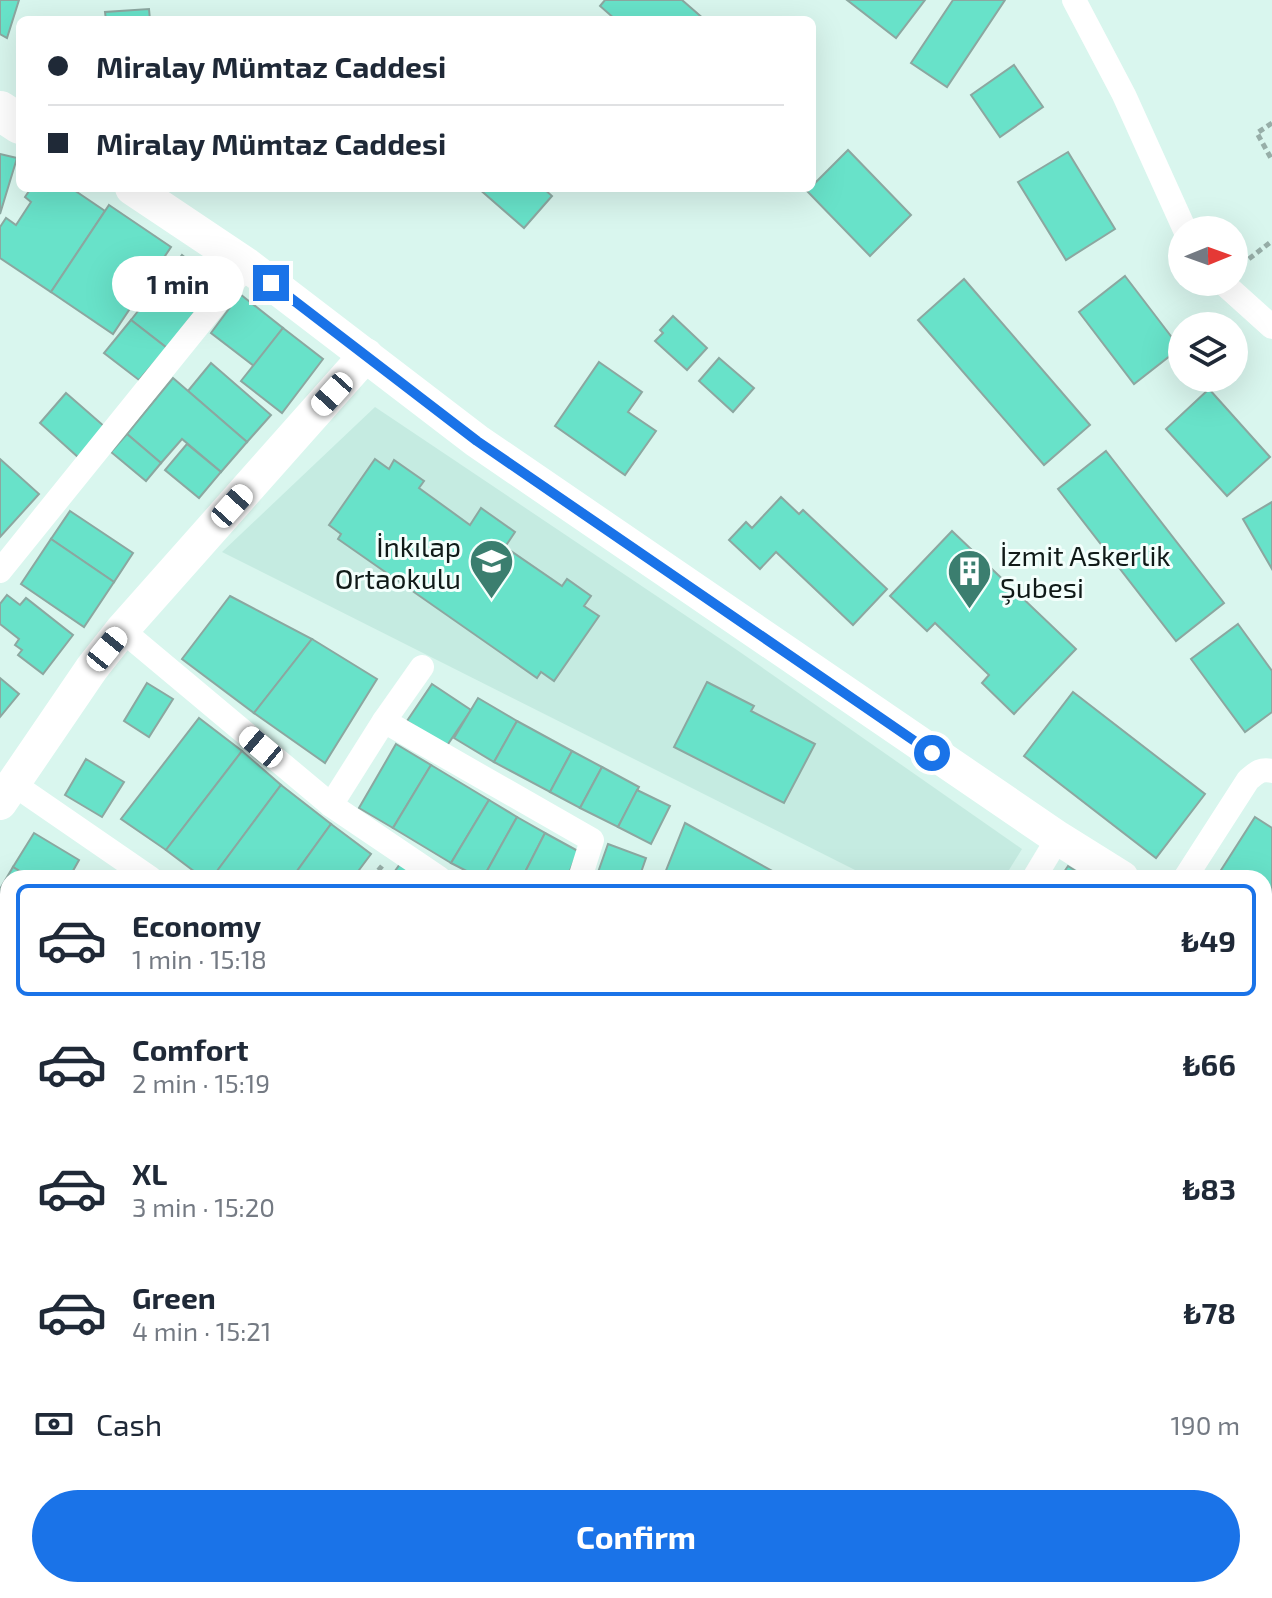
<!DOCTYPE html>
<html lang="en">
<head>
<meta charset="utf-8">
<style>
  :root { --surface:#fff; --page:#f2f2f3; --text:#1f2937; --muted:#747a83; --line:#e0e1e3; --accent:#1a73e8 }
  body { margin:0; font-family:"Exo 2",sans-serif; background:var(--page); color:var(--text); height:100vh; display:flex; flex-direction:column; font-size:30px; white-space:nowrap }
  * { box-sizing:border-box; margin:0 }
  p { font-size:26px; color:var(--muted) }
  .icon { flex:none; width:44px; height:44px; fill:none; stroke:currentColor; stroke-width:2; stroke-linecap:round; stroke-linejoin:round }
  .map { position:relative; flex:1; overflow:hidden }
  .side { position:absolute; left:0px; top:870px; width:1272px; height:728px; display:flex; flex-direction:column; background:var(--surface); border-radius:24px 24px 0 0; box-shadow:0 8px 32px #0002 }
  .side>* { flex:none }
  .banner { position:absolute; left:16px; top:16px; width:800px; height:176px; border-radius:12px; box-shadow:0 8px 32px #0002; display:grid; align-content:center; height:176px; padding:0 32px; background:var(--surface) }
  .needle { width:52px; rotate:89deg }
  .buttons { position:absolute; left:1168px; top:216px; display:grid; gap:16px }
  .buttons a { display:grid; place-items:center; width:80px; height:80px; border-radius:50%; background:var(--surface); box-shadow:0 8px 32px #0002; font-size:40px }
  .end { position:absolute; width:36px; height:36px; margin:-18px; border:10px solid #1a73e8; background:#fff; box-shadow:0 0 0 4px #fff }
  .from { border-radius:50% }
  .bubble { position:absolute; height:56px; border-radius:28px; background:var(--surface); box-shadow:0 8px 32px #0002; font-size:26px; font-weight:700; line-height:56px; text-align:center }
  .car { position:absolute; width:24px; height:48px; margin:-24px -12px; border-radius:10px; box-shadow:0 0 6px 2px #0007; background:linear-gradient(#fff 24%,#345 0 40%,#fff 0 76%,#345 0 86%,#fff 0) }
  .banner b { display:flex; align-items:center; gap:28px; height:76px; font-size:30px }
  .banner b+b { border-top:2px solid var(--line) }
  .banner i { width:20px; height:20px; background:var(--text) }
  ul { padding:14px 0 0; list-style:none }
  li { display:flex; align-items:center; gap:24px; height:112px; margin:0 16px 12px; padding:0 16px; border:4px solid transparent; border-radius:12px }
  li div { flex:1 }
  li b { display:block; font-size:30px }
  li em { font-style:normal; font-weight:700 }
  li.on { border-color:var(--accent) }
  li>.icon { width:72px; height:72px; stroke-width:1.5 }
  .pay { display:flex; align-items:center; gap:20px; height:88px; padding:0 32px; font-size:30px }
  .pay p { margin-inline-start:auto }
  .cta { display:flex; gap:16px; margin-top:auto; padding:16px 32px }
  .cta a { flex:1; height:92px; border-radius:48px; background:var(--accent); color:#fff; font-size:32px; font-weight:700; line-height:92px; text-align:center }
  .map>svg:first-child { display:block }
  .built { fill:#c5ebe1 }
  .green { fill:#a8f1df }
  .building { fill:#68e2c9; stroke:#8ca7a0; stroke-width:2 }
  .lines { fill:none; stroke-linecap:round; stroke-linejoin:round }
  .path { stroke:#97aea8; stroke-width:5; stroke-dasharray:6 4; stroke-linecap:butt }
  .minor { stroke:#fff; stroke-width:24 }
  .secondary { stroke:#fff; stroke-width:34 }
  .trunk { stroke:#fff; stroke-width:40 }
  .route { stroke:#1a73e8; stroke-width:10 }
  .labels { text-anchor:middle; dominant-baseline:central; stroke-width:6; stroke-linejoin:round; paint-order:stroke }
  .poi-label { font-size:28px; fill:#101a18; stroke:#f3fffc; text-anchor:end }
</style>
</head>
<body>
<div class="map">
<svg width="1272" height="1598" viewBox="0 0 1272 1598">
  <rect width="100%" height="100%" fill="#d9f6ee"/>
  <polygon class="built" points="375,407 737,650 1022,849 1004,878 871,878 222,552"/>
  <g class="green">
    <polygon points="8,1038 8,1565 0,1526 0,1039"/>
    <polygon points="13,1590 461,1590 458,1598 15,1598"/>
  </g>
  <g class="building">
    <polygon points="0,0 19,0 7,38 0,34"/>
    <polygon points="605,0 682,0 705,20 616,20 600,6"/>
    <polygon points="847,0 925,0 896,38"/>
    <polygon points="953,0 1005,0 947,87 911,63"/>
    <polygon points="149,9 150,20 106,20 105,12"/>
    <polygon points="1014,65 1043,107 1000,137 971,95"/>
    <polygon points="848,150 911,215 870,256 807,191"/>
    <polygon points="1068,152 1115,229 1066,260 1018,182"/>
    <polygon points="0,154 17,158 0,214"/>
    <polygon points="31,188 71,188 105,211 51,292 0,258 0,227 6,218 16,225 31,202 25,197"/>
    <polygon points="478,188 543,188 552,196 524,228"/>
    <polygon points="109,205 171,247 113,334 51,292"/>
    <polygon points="182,255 217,283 167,348 131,320"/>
    <polygon points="1125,276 1180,348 1134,384 1079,312"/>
    <polygon points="964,279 1090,425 1044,465 918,320"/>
    <polygon points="240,294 283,328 254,366 211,333"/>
    <polygon points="673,316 707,348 687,370 655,341 663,333 660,330"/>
    <polygon points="131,320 167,348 139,380 104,353"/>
    <polygon points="283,328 323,359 282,413 241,381"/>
    <polygon points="719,358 754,388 733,412 699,381"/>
    <polygon points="599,362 642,392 628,412 656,431 625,475 555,426"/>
    <polygon points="211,363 271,415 247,442 188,391"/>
    <polygon points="173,378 247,442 221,472 182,439 161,463 127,434"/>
    <polygon points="1209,389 1270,457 1227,496 1166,429"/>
    <polygon points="66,393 105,427 79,458 40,423"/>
    <polygon points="127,434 161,463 146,481 111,452"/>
    <polygon points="187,444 221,472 199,498 165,470"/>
    <polygon points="1106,451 1224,603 1176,641 1058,489"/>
    <polygon points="0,459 39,494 0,537"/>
    <polygon points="375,459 389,469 394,460 424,481 419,488 470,525 481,508 515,532 505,547 562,586 567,579 591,596 584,606 599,616 554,681 541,672 537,678 338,539 341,534 329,525"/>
    <polygon points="781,497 799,514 803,510 887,589 853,625 776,552 760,569 729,540 746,522 752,528"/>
    <polygon points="1272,502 1272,569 1243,519"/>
    <polygon points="70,511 133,553 114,582 51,539"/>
    <polygon points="952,531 1076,649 1014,714 982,683 989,675 935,623 927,631 890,596"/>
    <polygon points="51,539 114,582 84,627 21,584"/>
    <polygon points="7,595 20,605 26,598 73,635 43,674 18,655 22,650 15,645 19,639 0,624 0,604"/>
    <polygon points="230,596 312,639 254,713 182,659"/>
    <polygon points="1238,624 1272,671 1272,712 1245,732 1191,659"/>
    <polygon points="312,639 377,679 325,763 254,713"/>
    <polygon points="0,678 19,694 0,717"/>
    <polygon points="707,682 754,706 751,711 815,744 784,803 674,747"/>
    <polygon points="147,683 173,699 149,737 124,721"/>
    <polygon points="432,684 471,710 446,747 407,721"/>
    <polygon points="1073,692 1205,794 1156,858 1024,756"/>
    <polygon points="478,698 517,721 494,762 454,738"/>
    <polygon points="199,718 242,751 166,850 121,819"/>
    <polygon points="517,721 572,751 550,792 494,762"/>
    <polygon points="396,744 431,765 393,828 359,808"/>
    <polygon points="242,751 281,785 212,878 203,878 166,850"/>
    <polygon points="572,751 602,767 580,808 550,792"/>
    <polygon points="86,759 124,782 102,817 65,795"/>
    <polygon points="431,765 489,800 451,863 393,828"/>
    <polygon points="602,767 639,787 618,827 580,808"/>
    <polygon points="281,785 331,824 292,878 218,878 214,875"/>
    <polygon points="637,790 670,806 651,844 618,827"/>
    <polygon points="489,800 517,817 483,878 480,878 451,863"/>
    <polygon points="517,817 545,833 522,878 483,878"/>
    <polygon points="1255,817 1272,828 1272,924 1264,919 1264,878 1216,878"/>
    <polygon points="685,823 785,878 663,878"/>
    <polygon points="331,824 371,854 353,878 292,878"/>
    <polygon points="34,833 79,860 69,878 31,878 13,867"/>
    <polygon points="545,833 578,851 567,878 522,878"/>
    <polygon points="608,844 646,858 639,878 596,878"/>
    <polygon points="400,864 420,878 390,878"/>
    <polygon points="1068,866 1087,878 1060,878"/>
    <polygon points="13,867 31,878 8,878 6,965 0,961 0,889"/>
    <polygon points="1264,1066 1272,1069 1272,1136 1264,1133"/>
    <polygon points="1264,1194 1272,1197 1272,1281 1264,1277"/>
    <polygon points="1268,1338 1272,1338 1272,1360 1264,1357 1264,1340"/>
    <polygon points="189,1590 246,1590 248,1598 191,1598"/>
    <polygon points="598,1590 673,1590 665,1598 590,1598"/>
    <polygon points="731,1590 902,1590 893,1598 859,1598 856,1596 854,1598 730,1598 734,1593"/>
    <polygon points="1012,1590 1074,1590 1071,1598 1029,1598"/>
    <polygon points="1163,1590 1209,1590 1207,1598 1161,1598"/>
    <polygon points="1215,1590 1246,1590 1250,1591 1248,1598 1214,1598"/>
    <polygon points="1250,1591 1272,1596 1272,1598 1248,1598"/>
  </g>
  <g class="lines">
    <g class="path">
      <polyline points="1272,123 1257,133 1272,160"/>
      <polyline points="1241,265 1272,241"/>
      <polyline points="372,878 382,866"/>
      <polyline points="1264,1335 1272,1333"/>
      <polyline points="148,1590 153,1598"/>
      <polyline points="1154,1598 1155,1590"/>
    </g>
    <g class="minor">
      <polyline points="1074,0 1124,95 1185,230"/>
      <polyline points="1222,282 1272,327"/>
      <polyline points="0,571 247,265"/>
      <polyline points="122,630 331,805 439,878"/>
      <polyline points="384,721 592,840 580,878"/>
      <polyline points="12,783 150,878"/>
      <polyline points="331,805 384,721 422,667"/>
      <polyline points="1034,878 1058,838"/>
      <path d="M1185 878 1248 780C1256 773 1261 768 1272 771"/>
      <polyline points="1264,1173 1272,1178"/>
      <polyline points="1264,1370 1272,1373"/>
      <polyline points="970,1597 970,1598"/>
      <polyline points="485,1598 486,1590"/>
    </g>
    <g class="secondary">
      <polyline points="132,188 247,265 477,441 1058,838 1122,878"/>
      <polyline points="0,803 92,668 122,630 366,355"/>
      <polyline points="1264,964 1272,969"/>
      <polyline points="0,1014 8,1016"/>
      <polyline points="1264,1569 1272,1574"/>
      <polyline points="0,1594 1,1598"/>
    </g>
    <polyline class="trunk" points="0,111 20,124"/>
  </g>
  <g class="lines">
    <polyline class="route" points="271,283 477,441 932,753"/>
  </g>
  <defs>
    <symbol id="school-pin" viewBox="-11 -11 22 30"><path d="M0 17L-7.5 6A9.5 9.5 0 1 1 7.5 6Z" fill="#3b7e6f" stroke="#f3fffc"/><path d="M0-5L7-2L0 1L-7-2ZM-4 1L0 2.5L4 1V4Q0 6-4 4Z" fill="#fff"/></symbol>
    <symbol id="building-pin" viewBox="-11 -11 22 30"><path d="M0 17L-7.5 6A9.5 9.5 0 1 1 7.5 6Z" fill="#3b7e6f" stroke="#f3fffc"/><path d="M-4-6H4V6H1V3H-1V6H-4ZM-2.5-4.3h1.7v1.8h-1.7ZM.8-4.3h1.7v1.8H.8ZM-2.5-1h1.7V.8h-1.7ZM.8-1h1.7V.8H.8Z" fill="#fff"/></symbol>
  </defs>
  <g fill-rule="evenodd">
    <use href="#school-pin" x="466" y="536" width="51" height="69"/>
    <use href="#building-pin" x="944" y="546" width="51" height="69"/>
  </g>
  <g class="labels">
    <g class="poi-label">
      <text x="461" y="546">İnkılap<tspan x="461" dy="32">Ortaokulu</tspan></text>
      <text x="1000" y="555" text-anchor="start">İzmit Askerlik<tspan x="1000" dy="32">Şubesi</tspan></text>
    </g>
  </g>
</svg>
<div class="buttons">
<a><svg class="needle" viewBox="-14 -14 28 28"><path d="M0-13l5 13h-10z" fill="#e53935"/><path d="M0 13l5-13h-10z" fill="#747a83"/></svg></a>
<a><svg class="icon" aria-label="layers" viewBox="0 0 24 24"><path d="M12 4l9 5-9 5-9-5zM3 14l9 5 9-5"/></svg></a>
</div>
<i class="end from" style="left:932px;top:753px"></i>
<i class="end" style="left:271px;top:283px"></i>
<div class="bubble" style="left:112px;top:256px;width:132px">1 min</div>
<i class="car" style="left:332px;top:394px;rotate:222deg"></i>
<i class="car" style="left:232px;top:506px;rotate:42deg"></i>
<i class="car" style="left:107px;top:649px;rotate:39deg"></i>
<i class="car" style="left:261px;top:747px;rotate:310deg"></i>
<div class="banner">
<b><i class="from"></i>Miralay Mümtaz Caddesi</b>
<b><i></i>Miralay Mümtaz Caddesi</b>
</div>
<section class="side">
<ul>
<li class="on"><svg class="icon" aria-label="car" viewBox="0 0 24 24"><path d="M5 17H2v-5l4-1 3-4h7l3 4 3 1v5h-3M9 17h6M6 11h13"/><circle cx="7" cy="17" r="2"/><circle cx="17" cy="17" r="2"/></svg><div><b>Economy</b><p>1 min · 15:18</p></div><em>₺49</em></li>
<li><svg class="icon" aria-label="car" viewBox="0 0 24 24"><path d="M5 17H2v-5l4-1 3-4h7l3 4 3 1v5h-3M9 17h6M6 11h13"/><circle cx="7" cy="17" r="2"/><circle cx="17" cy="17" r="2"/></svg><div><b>Comfort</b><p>2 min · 15:19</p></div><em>₺66</em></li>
<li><svg class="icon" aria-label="car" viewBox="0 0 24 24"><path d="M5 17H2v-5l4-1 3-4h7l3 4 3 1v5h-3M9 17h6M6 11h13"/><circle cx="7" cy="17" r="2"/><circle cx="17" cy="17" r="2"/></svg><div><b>XL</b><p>3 min · 15:20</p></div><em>₺83</em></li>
<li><svg class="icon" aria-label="car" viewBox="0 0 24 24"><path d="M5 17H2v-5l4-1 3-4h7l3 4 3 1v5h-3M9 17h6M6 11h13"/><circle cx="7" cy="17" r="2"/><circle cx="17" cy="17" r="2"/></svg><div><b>Green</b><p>4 min · 15:21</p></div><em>₺78</em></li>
</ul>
<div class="pay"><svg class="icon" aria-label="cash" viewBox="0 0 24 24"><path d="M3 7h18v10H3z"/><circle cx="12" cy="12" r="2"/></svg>Cash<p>190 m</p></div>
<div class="cta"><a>Confirm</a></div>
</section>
</div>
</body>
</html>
